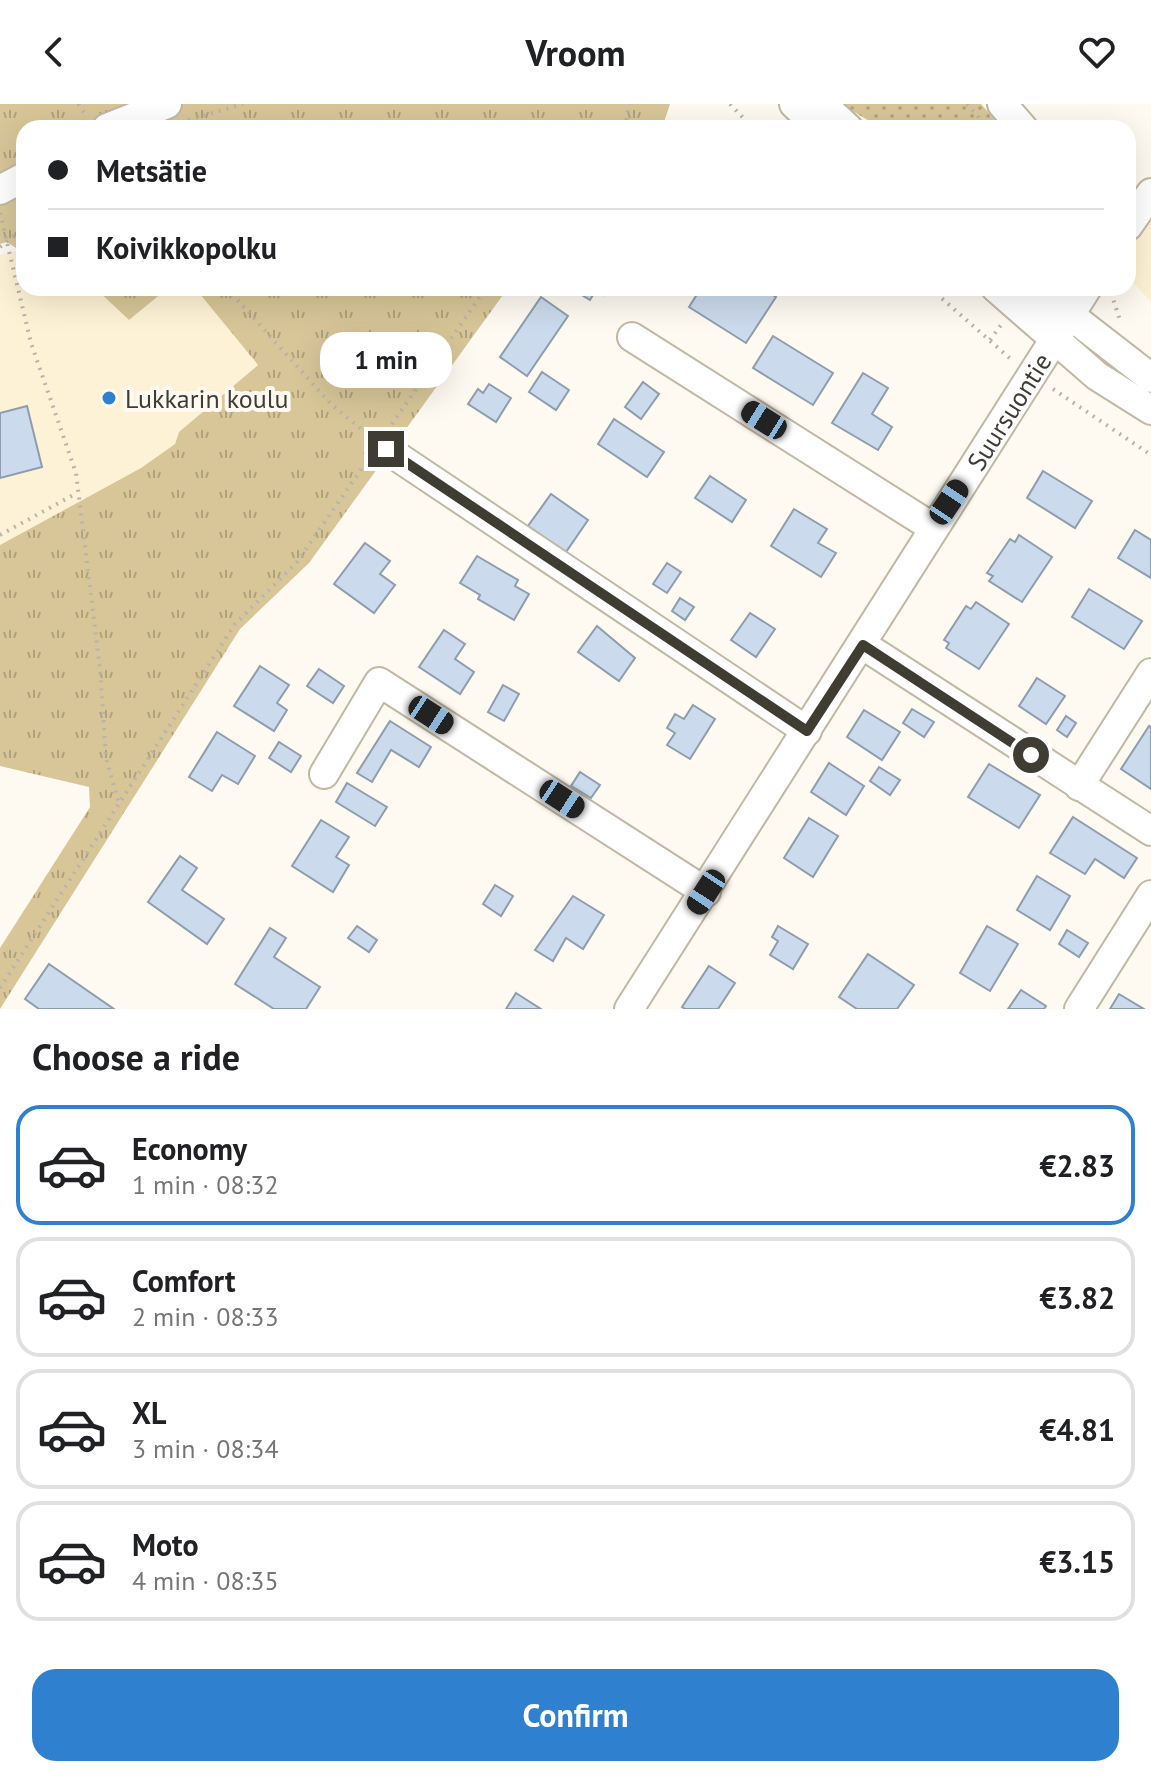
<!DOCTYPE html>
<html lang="en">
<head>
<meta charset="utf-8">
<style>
  :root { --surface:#fff; --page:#f2f2f2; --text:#202124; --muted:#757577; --line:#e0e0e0; --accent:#2f81d0 }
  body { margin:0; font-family:"PT Sans",sans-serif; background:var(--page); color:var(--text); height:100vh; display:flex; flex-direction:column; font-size:30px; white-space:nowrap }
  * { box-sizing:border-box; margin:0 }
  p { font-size:26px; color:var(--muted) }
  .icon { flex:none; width:44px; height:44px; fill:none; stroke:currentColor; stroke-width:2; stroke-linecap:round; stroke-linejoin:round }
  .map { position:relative; height:905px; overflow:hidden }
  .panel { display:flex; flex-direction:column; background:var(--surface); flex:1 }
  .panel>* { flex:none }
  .guide { position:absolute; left:16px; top:16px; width:1120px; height:176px; border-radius:24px; box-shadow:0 8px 32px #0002; display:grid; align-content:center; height:176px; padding:0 32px; background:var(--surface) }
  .end { position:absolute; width:36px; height:36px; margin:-18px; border:10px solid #3f3c34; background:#fff; box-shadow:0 0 0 4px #fff }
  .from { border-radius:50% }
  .bubble { position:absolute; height:56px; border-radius:24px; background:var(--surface); box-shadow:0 8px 32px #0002; font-size:26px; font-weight:600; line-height:56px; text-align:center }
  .car { position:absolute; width:24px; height:48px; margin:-24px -12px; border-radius:10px; box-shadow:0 0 6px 2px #0007; background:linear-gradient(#222 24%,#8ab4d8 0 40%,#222 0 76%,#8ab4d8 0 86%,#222 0) }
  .guide b { display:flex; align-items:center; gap:28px; height:76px; font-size:30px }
  .guide b+b { border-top:2px solid var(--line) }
  .guide i { width:20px; height:20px; background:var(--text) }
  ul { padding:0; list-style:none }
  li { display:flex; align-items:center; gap:24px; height:120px; margin:0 16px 12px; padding:0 16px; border:4px solid var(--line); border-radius:24px }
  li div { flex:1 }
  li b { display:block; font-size:30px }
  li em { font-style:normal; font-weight:600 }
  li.active { border-color:var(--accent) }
  li>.icon { width:72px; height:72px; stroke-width:1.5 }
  h2 { padding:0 32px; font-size:36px; line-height:96px }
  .action { display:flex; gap:16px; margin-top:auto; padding:16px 32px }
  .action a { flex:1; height:92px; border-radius:24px; background:var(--accent); color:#fff; font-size:32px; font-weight:600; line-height:92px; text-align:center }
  header { display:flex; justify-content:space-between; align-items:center; height:104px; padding:0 32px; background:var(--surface); font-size:36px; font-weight:600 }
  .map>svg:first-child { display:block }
  .built { fill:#fef2d6 }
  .grass { fill:url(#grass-tufts) }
  .park { fill:url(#park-dots) }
  .building { fill:#cbdaec; stroke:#8e9dad; stroke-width:2 }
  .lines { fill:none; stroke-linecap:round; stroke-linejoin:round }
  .minor-casing { stroke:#c1b8a4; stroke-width:32 }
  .path { stroke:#b8b4ac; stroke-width:4; stroke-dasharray:2 6; stroke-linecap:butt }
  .minor { stroke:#fff; stroke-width:28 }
  .route { stroke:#3f3c34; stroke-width:10 }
  .poi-dot { fill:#2f81d0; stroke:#fefaf2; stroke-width:3 }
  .labels { text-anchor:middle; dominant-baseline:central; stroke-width:8; stroke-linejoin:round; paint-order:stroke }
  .poi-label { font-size:26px; fill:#3f3c34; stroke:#fefaf2; text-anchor:start }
  .street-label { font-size:26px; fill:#3f3c34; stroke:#fefaf2 }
</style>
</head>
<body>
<header><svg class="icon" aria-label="back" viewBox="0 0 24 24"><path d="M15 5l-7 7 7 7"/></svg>Vroom<svg class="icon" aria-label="heart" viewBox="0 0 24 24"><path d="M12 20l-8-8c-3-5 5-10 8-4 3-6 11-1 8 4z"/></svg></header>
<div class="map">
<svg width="1151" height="905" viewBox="0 0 1151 905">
  <defs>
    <pattern id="grass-tufts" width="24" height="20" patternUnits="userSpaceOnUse" patternTransform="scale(2)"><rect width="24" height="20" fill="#d8c698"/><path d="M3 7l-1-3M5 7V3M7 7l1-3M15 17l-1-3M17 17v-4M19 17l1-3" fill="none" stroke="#b1a27d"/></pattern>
    <pattern id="park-dots" width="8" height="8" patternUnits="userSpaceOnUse" patternTransform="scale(2)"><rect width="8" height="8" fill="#d8c698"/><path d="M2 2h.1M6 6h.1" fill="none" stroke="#b1a27d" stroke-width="1.8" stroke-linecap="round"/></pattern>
  </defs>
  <rect width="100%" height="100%" fill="#fefaf2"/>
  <g class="built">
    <polygon points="1151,113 1151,198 1128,173 1128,146"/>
    <polygon points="19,146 24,184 95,184 129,216 168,184 195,184 258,261 179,328 175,340 141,364 0,441 0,151"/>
  </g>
  <g class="grass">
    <polygon points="0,0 670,0 662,24 24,24 24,170 19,146 7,138 0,140"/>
    <polygon points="95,184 168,184 129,216"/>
    <polygon points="195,184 508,184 309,459 240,525 0,905 0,844 90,703 89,683 0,662 0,441 141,364 175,340 179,328 258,261"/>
  </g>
  <polygon class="park" points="841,0 981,0 1002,24 881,24"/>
  <g class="building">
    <polygon points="570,184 607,184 603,191 596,186 590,196"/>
    <polygon points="701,184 761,184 776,193 746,239 689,203"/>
    <polygon points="541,193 568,212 527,272 500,253"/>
    <polygon points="773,232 833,269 813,301 753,264"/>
    <polygon points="542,268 569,286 556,306 529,288"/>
    <polygon points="863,269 888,284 872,310 892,323 878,346 832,319"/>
    <polygon points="643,278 659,290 641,315 625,303"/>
    <polygon points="489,280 511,294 496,318 468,300 478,285 483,289"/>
    <polygon points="27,302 42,363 0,374 0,309"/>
    <polygon points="614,315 664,348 647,373 598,340"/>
    <polygon points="1043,367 1092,397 1075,424 1027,394"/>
    <polygon points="710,372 746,396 732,418 695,394"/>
    <polygon points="551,390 588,416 566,448 528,422"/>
    <polygon points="794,405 827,425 818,439 836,449 821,473 771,442"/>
    <polygon points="1135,426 1151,436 1151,474 1118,454"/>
    <polygon points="1019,431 1052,453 1022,498 989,477 993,472 987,469 1010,435 1015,438"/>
    <polygon points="365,439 390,457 380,470 395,481 374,509 334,480"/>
    <polygon points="477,452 518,476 515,482 529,490 514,516 478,495 480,491 460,479"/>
    <polygon points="667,459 681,468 667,489 653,480"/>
    <polygon points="1089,485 1142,517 1124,545 1072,513"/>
    <polygon points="680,494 694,503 685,516 672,507"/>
    <polygon points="976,498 1009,520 979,565 946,544 949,539 944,536 966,502 971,505"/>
    <polygon points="750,509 775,525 756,553 731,536"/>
    <polygon points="597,522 635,554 619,577 578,548"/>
    <polygon points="444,526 465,540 455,555 474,568 460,590 419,563"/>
    <polygon points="260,562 289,581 277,599 287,606 274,627 234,602"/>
    <polygon points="319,565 344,582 333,599 307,582"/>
    <polygon points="1037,574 1065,592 1046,620 1019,602"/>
    <polygon points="503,581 519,590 504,617 488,608"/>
    <polygon points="693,601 715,615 690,655 667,641 675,629 667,624 675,610 684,615"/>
    <polygon points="912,605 934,618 924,633 903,619"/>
    <polygon points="864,606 900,628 882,656 847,633"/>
    <polygon points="1066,612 1076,619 1067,633 1057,626"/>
    <polygon points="390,617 431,643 419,663 391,646 372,678 357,669"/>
    <polygon points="1149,622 1151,623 1151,685 1121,665"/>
    <polygon points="217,628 255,652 238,680 222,671 212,687 189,673"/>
    <polygon points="279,638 301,652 291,668 269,654"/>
    <polygon points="829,659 864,682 846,711 811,688"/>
    <polygon points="989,660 1040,691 1019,724 968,693"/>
    <polygon points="879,663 900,676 890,691 870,677"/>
    <polygon points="580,668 600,681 591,694 571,682"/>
    <polygon points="347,679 387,703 375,722 336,698"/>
    <polygon points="1073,713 1137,754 1124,774 1095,755 1085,770 1050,749"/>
    <polygon points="809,714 838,732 813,773 784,754"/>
    <polygon points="321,716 349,733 336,753 349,761 333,788 292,762"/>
    <polygon points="180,752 197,764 182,786 224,815 207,840 148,798"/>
    <polygon points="1037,772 1070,792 1050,826 1017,806"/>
    <polygon points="495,781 513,792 501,812 483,800"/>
    <polygon points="573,792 604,811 583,845 566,834 553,857 535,846"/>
    <polygon points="357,822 377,836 369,848 348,834"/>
    <polygon points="778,822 808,840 793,865 770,851 778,837 772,833"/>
    <polygon points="987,822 1018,840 990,887 960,869"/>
    <polygon points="270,824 286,834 274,853 320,883 306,905 274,905 235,880"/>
    <polygon points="1067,826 1088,839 1079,853 1059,840"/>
    <polygon points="868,850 914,881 897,905 857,905 839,893"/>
    <polygon points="49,860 114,905 39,905 25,895"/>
    <polygon points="709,862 735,879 718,905 685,905 682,903"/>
    <polygon points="1021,886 1046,902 1044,905 1008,905"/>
    <polygon points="516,889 541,905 506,905"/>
    <polygon points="1119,890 1144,905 1110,905"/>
  </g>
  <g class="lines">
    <defs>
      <g id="minor">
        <polyline points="794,0 819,24"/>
        <polyline points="822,0 848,24"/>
        <polyline points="1002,0 1023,24"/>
        <polyline points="107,24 167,0"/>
        <polyline points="0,86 24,73"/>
        <polyline points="1128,122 1151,89"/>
        <polyline points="996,184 1097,272 1151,306"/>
        <polyline points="1035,184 1151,274"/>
        <polyline points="632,233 932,423"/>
        <polyline points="386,345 807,627"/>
        <polyline points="863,541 1151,727"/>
        <polyline points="324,670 379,578 706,788"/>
        <polyline points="1079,682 1151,569"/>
        <path id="s1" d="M629 905 1087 184"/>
        <polyline points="1079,905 1151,791"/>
      </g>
    </defs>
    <use href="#minor" class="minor-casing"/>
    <g class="path">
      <polyline points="78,0 86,11"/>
      <polyline points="730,0 753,24"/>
      <polyline points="967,0 981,16"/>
      <polyline points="188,16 243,0"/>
      <polyline points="625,24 629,0"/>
      <polyline points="0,109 31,239 76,369 100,565 106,654 119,700"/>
      <polyline points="0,143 24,123"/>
      <polyline points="227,184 330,299 366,329"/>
      <polyline points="930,184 1013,257"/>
      <polyline points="1111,189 1121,219"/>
      <polyline points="990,236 1001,221"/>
      <polyline points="1053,285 1151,351"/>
      <polyline points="392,320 486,184"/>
      <polyline points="0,431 77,389"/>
      <polyline points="0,884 235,520 297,458 367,357"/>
    </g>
    <use href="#minor" class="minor"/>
  </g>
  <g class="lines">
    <polyline class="route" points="386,345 807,627 863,541 1031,651"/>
  </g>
  <circle class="poi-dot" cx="109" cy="294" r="8"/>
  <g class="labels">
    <g class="poi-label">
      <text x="125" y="294">Lukkarin koulu</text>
    </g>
    <g class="street-label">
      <text stroke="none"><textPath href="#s1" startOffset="708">Suursuontie</textPath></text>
    </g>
  </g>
</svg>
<i class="end from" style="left:1031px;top:651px"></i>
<i class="end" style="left:386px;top:345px"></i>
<div class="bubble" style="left:320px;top:228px;width:132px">1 min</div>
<i class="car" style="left:764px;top:316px;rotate:302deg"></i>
<i class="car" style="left:949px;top:398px;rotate:34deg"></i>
<i class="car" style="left:431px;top:611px;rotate:123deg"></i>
<i class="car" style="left:562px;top:695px;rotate:123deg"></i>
<i class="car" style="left:706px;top:788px;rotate:213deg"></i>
<div class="guide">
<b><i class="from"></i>Metsätie</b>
<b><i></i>Koivikkopolku</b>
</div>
</div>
<section class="panel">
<h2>Choose a ride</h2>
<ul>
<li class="active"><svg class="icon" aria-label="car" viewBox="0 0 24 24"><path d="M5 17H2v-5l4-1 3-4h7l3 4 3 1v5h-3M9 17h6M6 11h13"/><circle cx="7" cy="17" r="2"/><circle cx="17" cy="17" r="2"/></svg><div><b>Economy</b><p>1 min · 08:32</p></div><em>€2.83</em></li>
<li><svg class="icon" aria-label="car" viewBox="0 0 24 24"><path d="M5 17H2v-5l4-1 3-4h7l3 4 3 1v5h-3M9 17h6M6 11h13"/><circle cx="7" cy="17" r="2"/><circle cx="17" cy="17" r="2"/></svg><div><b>Comfort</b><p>2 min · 08:33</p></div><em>€3.82</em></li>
<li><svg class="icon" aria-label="car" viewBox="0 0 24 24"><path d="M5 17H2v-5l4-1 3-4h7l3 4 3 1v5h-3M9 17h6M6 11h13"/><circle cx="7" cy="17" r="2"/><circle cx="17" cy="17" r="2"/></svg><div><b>XL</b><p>3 min · 08:34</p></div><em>€4.81</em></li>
<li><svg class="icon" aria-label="car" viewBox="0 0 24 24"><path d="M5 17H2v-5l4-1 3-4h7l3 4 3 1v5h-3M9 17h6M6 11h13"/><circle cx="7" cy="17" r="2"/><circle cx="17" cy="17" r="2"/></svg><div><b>Moto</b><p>4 min · 08:35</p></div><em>€3.15</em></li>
</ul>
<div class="action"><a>Confirm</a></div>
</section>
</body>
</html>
